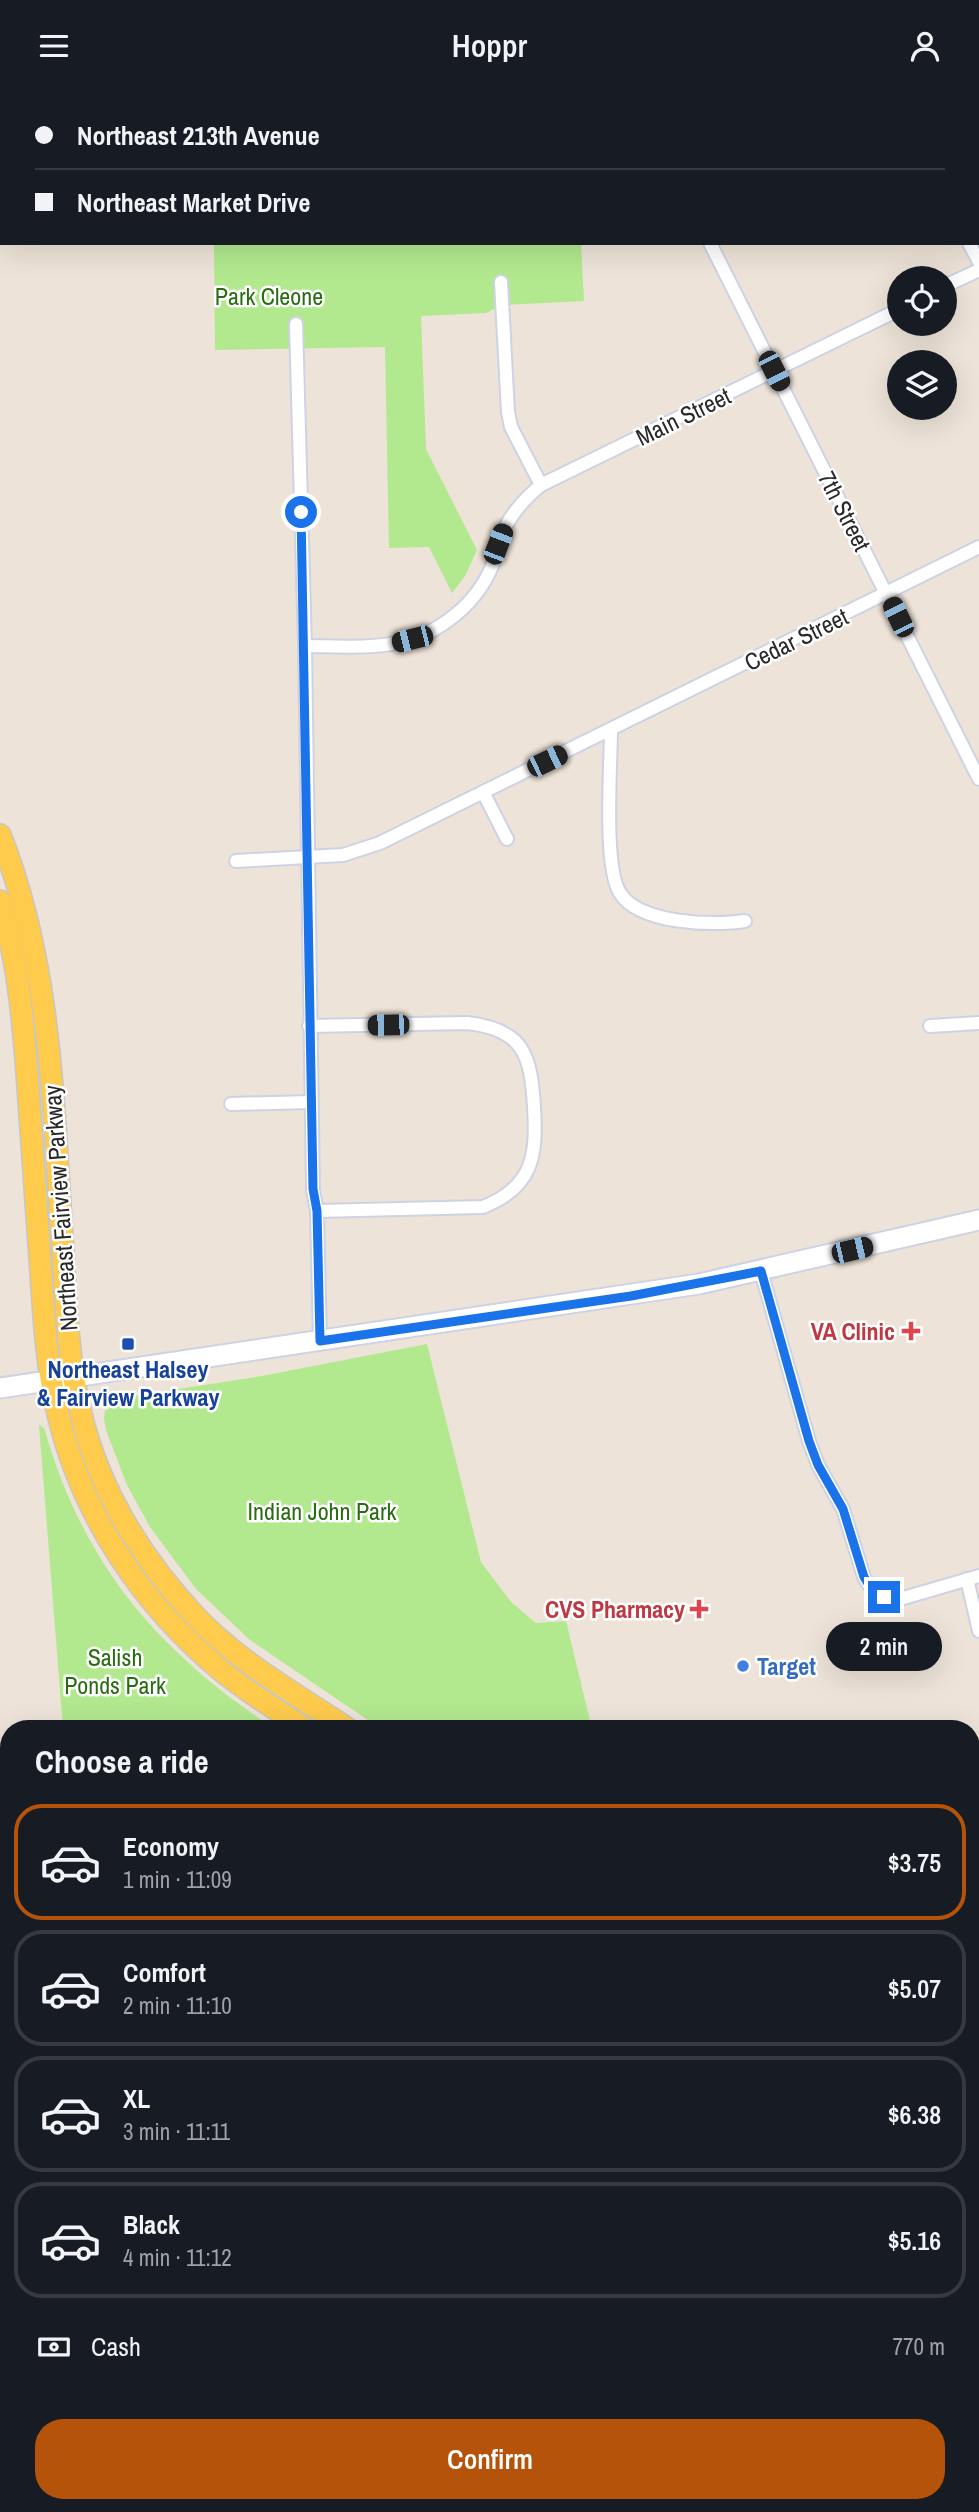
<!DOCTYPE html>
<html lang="en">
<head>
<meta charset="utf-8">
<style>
  :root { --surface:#171b24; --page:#20242c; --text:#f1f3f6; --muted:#9ea1a6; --line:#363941; --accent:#b45309 }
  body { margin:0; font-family:"Archivo Narrow",sans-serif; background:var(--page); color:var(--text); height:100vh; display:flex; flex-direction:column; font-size:26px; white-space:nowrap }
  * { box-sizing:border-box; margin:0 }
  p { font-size:23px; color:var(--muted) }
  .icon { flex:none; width:38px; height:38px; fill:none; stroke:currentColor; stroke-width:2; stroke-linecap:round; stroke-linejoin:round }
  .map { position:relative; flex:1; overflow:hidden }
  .details { position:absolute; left:0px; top:1629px; width:980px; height:793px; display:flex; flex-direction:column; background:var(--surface); border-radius:28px 28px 0 0; box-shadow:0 7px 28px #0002 }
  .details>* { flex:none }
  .guide { position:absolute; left:0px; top:0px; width:980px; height:154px; box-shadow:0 7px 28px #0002; display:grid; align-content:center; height:154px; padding:0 35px; background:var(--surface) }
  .buttons { position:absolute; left:887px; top:175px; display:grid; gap:14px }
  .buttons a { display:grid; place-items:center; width:70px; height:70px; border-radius:50%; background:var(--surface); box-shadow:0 7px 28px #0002; font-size:35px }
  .end { position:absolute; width:32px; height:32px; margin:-16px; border:9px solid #1a73e8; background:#fff; box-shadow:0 0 0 4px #fff }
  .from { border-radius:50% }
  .bubble { position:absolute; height:49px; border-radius:24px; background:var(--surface); box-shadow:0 7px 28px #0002; font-size:23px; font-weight:600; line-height:49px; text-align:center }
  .car { position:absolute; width:21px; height:42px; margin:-21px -10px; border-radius:9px; box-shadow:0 0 5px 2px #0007; background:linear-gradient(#222 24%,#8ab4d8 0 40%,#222 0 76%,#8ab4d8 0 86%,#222 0) }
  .guide b { display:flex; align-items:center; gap:24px; height:66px; font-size:26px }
  .guide b+b { border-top:2px solid var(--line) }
  .guide i { width:18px; height:18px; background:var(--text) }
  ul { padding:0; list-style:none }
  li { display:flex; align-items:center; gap:21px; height:116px; margin:0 14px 10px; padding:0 21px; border:4px solid var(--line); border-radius:28px }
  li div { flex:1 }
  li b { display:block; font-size:26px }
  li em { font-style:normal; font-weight:600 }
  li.active { border-color:var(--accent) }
  li>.icon { width:63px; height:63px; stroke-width:1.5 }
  h2 { padding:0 35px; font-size:32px; line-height:84px }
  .pay { display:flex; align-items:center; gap:18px; height:77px; padding:0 35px; font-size:26px }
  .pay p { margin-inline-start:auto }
  .primary-button { display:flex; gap:14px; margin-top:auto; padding:14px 35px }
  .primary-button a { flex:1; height:80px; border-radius:28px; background:var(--accent); color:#fff; font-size:28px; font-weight:600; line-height:80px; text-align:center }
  header { display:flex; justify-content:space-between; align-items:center; height:91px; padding:0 35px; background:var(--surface); font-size:32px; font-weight:600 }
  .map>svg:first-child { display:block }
  .education { fill:#f0e0c6 }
  .green { fill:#b2e98f }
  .pitch { fill:#cbf289 }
  .water { fill:#60d9fa }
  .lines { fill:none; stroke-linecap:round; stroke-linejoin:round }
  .stream { stroke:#60d9fa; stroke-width:4.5 }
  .street-casing { stroke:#ced3e3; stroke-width:16 }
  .secondary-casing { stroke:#ced3e3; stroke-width:23 }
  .primary-casing { stroke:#c7c7c7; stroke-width:24 }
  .street { stroke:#fff; stroke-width:12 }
  .secondary { stroke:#fff; stroke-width:19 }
  .primary { stroke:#fecb4c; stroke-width:21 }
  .rail { stroke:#9ba0b5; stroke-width:4.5 }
  .route { stroke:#1a73e8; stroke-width:9 }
  .health-dot { fill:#e0444e; stroke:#fff; stroke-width:2.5 }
  .transit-dot { fill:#1a4fb4; stroke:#fff; stroke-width:2.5 }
  .shop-dot { fill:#3f7fe0; stroke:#fff; stroke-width:2.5 }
  .labels { text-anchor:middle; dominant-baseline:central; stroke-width:5; stroke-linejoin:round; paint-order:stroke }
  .park-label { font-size:24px; fill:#2a6c13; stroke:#fff }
  .street-label { font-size:24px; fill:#292929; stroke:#fff }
  .health-label { font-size:24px; font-weight:bold; fill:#be3a42; stroke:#fff; text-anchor:end }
  .transit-label { font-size:24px; font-weight:bold; fill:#164399; stroke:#fff }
  .shop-label { font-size:24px; font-weight:bold; fill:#366cbe; stroke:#fff; text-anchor:start }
</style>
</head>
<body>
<header><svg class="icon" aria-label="menu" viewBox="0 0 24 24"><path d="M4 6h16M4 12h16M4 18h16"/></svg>Hoppr<svg class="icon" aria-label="person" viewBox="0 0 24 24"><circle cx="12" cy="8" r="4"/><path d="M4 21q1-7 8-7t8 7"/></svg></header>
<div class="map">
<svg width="979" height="2421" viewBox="0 0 979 2421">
  <rect width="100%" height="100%" fill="#ede3d8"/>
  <polygon class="education" points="979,2049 979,2421 822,2421 821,2413 971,2413 971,2050"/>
  <g class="green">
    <polygon points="214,152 581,152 584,210 502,214 486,222 421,225 426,358 477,459 465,485 452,502 429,456 389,457 385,256 215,259"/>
    <polygon points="427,1253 481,1471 511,1511 536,1532 566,1530 592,1638 381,1638 250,1549 196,1498 150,1436 127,1394 106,1339 104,1327 105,1320 133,1305 262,1285"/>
    <path d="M39 1334 44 1337C84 1475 157 1560 275 1638H63Z"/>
    <polygon points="971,1917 979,1920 979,2199 971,2196"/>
    <polygon points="9,1987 9,2413 510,2413 503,2421 0,2421 0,1988"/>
    <polygon points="979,2232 979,2303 971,2300 971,2253"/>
  </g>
  <rect class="pitch" x="852" y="2413" width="106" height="8"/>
  <polygon class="water" points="0,2241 9,2242 9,2413 420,2413 415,2421 0,2421"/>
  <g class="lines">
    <polyline class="stream" points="971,1923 979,1924"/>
    <defs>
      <g id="street">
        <polyline points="892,0 893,2"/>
        <polyline points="777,2 780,0"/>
        <polyline points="710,152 979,688"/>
        <polyline points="969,152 979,171"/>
        <polyline points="501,191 508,321 511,336 541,394"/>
        <polyline points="945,195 979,179"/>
        <polyline points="296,233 305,555 313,1099 317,1120 320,1250"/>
        <path d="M305 555C334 555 366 558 396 552 439 544 479 512 494 470 497 463 497 456 500 449 508 426 522 410 541 394L900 218"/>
        <path d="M611 638C611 673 603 776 620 802 639 833 713 835 745 830"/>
        <polyline points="483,701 507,748"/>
        <polyline points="236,770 343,764 380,752 979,456"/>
        <path d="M309 935 467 932C524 938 531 965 534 1016 537 1065 533 1096 483 1116L317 1120"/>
        <polyline points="930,935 979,932"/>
        <polyline points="231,1013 311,1011"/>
        <polyline points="761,1180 809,1350 818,1374 843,1418 864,1486 873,1500 884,1506 900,1508 979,1485"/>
        <polyline points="967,1488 979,1540"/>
      </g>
      <polyline id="secondary" points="0,1297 699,1193 979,1129"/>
      <g id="primary">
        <path d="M0 744C53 877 53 1021 63 1161 66 1214 68 1267 80 1319 98 1397 141 1467 195 1525 238 1571 296 1603 348 1638"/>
        <path d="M0 810C21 879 25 952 30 1024 34 1076 37 1129 41 1182 44 1229 47 1277 58 1323 82 1425 143 1515 223 1581 249 1602 278 1620 306 1638"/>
        <polyline points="780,2413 781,2421"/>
        <polyline points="805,2413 806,2421"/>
      </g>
    </defs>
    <use href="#street" class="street-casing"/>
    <use href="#secondary" class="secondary-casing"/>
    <use href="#primary" class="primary-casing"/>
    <use href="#street" class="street"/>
    <use href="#secondary" class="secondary"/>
    <use href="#primary" class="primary"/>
    <g class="rail">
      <polyline points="393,2 398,0"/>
      <polyline points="0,104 2,104"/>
    </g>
  </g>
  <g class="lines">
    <polyline class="route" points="301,421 313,1098 317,1120 320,1250 631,1205 761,1180 809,1350 818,1374 843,1418 864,1486 873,1500 884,1506"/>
  </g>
  <g class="health-dot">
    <path d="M907.5 1229.5h7v7h7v7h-7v7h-7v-7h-7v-7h7z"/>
    <path d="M695.5 1507.5h7v7h7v7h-7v7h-7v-7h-7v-7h7z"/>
  </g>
  <rect class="transit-dot" x="121" y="1246" width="14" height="14" rx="3.5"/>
  <circle class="shop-dot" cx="743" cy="1575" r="7"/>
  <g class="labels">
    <g class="park-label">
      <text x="269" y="205">Park Cleone</text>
      <text x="322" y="1420">Indian John Park</text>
      <text x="115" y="1566">Salish<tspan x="115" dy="28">Ponds Park</tspan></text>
    </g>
    <g class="street-label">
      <text transform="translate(683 325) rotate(-26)">Main Street</text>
      <text transform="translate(845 420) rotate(63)">7th Street</text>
      <text transform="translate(796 548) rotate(-26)">Cedar Street</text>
      <text transform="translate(60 1117) rotate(-94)">Northeast Fairview Parkway</text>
    </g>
    <g class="health-label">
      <text x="895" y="1240">VA Clinic</text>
      <text x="685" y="1518">CVS Pharmacy</text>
    </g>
    <g class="transit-label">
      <text x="128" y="1278">Northeast Halsey<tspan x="128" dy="28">&amp; Fairview Parkway</tspan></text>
    </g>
    <g class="shop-label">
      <text x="757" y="1575">Target</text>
    </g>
  </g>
</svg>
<div class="buttons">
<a><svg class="icon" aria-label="locate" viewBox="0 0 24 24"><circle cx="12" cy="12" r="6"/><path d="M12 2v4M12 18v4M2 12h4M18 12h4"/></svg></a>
<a><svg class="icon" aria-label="layers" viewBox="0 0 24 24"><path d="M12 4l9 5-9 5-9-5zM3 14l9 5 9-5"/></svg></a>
</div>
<i class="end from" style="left:301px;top:421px"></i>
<i class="end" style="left:884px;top:1506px"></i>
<div class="bubble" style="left:826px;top:1531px;width:116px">2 min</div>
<i class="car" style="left:774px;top:280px;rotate:153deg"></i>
<i class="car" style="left:498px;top:453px;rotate:21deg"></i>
<i class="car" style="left:898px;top:526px;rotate:334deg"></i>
<i class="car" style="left:412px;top:548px;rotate:256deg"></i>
<i class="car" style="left:547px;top:670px;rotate:64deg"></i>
<i class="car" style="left:388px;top:934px;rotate:269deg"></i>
<i class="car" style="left:852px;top:1159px;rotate:77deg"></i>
<div class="guide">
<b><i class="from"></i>Northeast 213th Avenue</b>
<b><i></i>Northeast Market Drive</b>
</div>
<section class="details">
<h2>Choose a ride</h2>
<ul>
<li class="active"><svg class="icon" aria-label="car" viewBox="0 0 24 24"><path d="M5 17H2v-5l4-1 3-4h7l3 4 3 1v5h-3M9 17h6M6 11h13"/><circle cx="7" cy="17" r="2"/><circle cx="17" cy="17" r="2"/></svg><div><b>Economy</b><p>1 min · 11:09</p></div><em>$3.75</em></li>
<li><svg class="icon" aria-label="car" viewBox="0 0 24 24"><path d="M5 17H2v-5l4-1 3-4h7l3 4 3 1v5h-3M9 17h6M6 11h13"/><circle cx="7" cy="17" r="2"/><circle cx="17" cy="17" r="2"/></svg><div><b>Comfort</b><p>2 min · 11:10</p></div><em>$5.07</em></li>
<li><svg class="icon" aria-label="car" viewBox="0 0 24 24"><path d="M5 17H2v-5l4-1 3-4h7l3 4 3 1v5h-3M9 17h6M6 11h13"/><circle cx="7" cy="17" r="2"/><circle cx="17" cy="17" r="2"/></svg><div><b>XL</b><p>3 min · 11:11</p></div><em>$6.38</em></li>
<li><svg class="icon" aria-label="car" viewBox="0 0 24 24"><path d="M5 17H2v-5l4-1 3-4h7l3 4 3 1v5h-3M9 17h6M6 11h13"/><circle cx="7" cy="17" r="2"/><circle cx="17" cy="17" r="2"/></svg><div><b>Black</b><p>4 min · 11:12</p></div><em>$5.16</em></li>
</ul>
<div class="pay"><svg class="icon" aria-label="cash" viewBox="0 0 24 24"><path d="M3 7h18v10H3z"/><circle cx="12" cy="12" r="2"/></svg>Cash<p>770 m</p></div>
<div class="primary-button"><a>Confirm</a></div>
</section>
</div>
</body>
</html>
